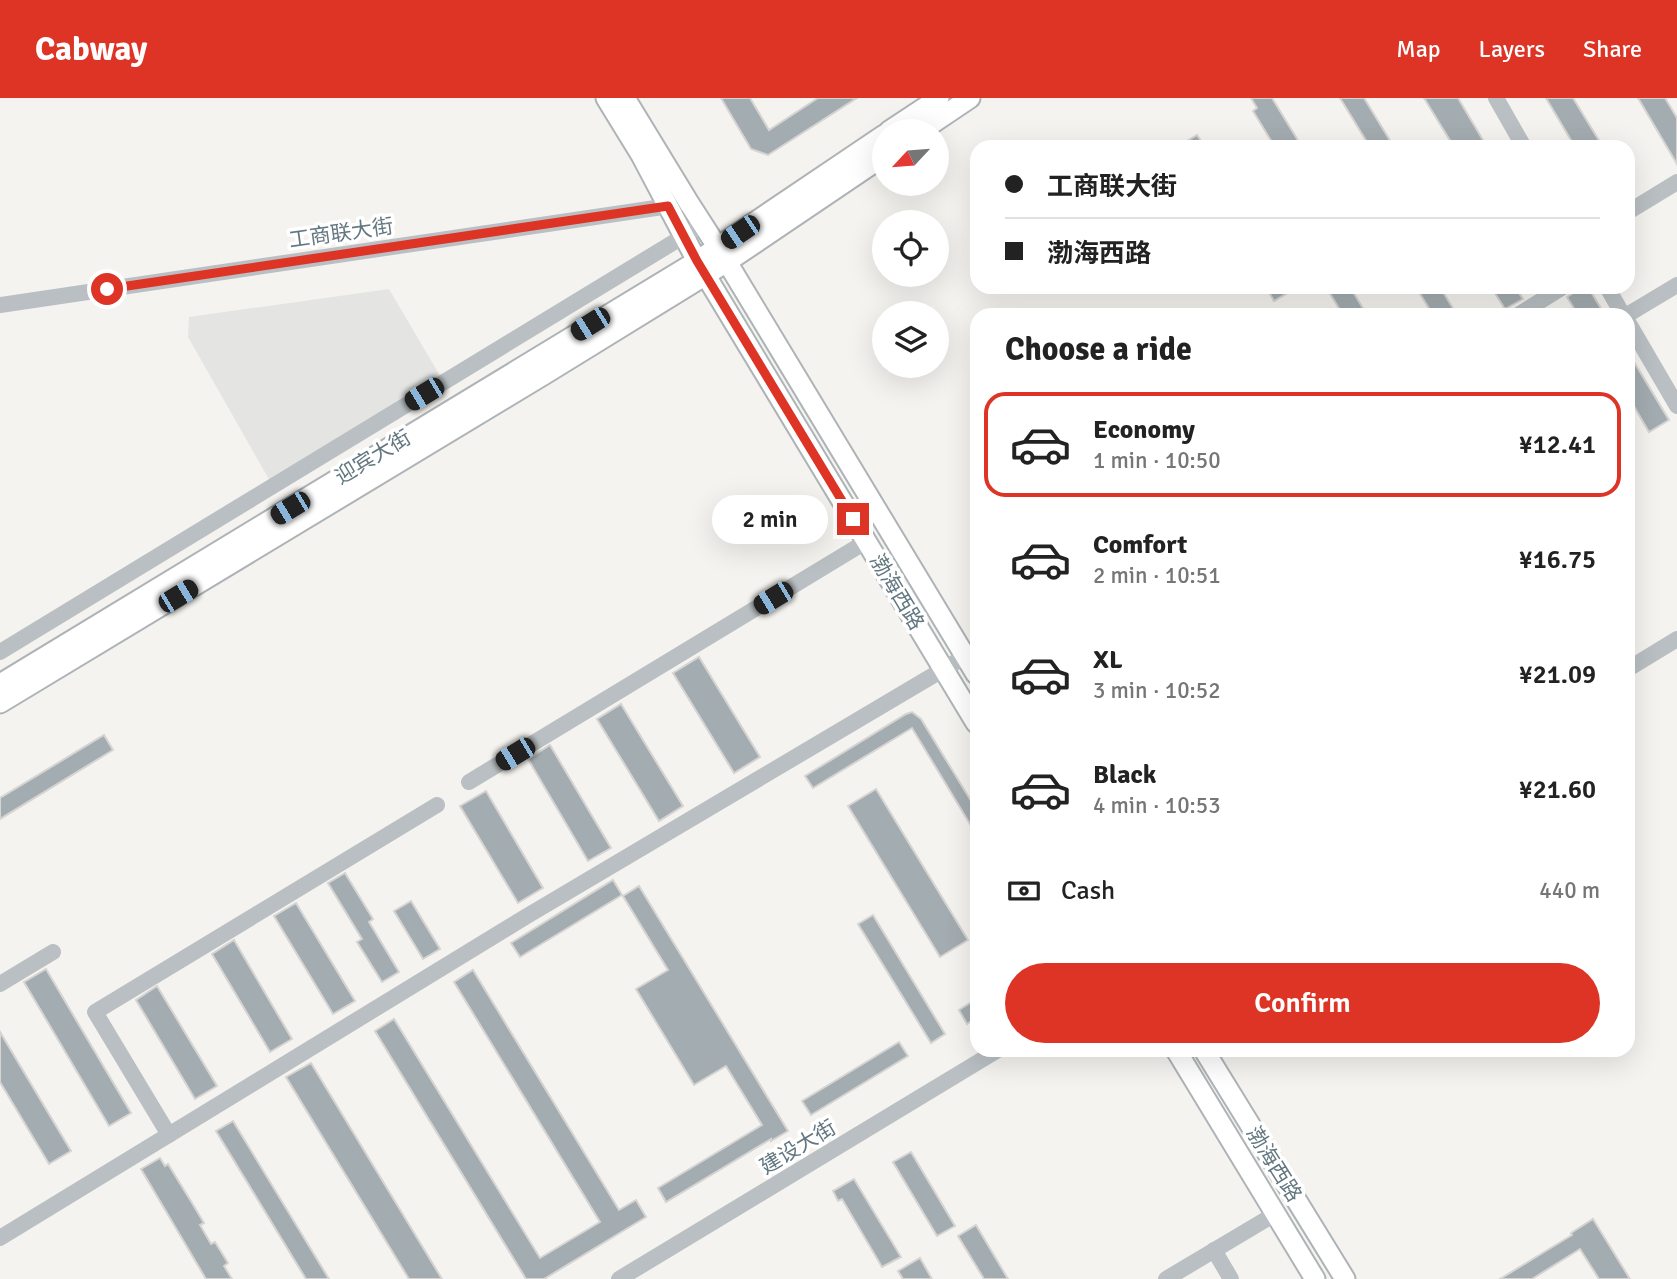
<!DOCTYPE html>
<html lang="en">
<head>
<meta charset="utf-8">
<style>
  :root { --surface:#fff; --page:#f6f6f6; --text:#222; --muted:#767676; --line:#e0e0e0; --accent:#dd3426 }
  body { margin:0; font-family:Signika,"Noto Sans SC",sans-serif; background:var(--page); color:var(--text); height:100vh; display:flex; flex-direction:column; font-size:26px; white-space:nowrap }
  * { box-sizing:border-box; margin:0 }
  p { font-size:23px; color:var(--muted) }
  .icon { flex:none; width:38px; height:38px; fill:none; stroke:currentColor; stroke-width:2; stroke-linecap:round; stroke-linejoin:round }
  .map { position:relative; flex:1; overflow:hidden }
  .details { position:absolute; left:970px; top:210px; width:665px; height:749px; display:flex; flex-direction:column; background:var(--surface); border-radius:21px; box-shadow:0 7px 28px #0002 }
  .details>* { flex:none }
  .banner { position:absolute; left:970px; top:42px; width:665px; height:154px; border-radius:21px; box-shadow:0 7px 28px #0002; display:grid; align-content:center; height:154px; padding:0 35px; background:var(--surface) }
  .needle { width:46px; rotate:244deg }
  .fabs { position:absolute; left:872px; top:21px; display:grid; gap:14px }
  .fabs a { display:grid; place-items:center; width:77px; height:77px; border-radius:50%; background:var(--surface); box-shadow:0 7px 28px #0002; font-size:35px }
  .end { position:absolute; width:32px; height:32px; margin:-16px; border:9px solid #dd3426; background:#fff; box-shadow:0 0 0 4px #fff }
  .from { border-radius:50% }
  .bubble { position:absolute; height:49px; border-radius:24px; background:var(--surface); box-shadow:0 7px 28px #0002; font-size:23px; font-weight:600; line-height:49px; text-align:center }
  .car { position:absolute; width:21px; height:42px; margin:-21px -10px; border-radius:9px; box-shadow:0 0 5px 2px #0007; background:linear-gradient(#222 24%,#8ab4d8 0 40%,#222 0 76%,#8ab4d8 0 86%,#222 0) }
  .banner b { display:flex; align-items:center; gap:24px; height:66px; font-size:26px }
  .banner b+b { border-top:2px solid var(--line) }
  .banner i { width:18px; height:18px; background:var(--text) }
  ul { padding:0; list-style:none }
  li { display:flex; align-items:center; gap:21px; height:105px; margin:0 14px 10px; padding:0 21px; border:4px solid transparent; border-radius:21px }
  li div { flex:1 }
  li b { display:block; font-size:26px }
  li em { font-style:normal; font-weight:600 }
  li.current { border-color:var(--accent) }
  li>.icon { width:63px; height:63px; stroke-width:1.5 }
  h2 { padding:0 35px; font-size:32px; line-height:84px }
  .pay { display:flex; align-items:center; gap:18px; height:77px; padding:0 35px; font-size:26px }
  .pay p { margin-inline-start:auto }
  .cta { display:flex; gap:14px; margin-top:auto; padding:14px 35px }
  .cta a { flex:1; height:80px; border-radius:42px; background:var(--accent); color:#fff; font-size:28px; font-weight:600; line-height:80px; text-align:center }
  header { display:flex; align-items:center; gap:42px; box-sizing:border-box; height:98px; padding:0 35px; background:var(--accent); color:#fff }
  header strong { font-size:33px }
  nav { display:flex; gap:38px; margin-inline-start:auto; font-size:24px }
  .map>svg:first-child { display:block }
  .built { fill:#e4e5e3 }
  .building { fill:#a3acb0; stroke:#d5d4d2; stroke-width:2 }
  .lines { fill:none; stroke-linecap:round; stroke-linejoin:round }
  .major-casing { stroke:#adb3b6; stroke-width:23 }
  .minor { stroke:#b9bfc2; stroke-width:16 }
  .major { stroke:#fff; stroke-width:19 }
  .route { stroke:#dd3426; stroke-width:9 }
  .labels { text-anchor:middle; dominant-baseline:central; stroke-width:7; stroke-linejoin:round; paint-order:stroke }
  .street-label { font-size:21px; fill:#637780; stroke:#fff }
</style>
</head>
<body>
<header>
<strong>Cabway</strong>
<nav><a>Map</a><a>Layers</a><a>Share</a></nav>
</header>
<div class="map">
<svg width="1677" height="1181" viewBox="0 0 1677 1181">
  <rect width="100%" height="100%" fill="#f4f3ef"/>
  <polygon class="built" points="389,191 446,288 274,390 188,239 189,219"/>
  <g class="building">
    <polygon points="721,0 750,0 769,32 818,0 857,0 768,57 751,51"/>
    <polygon points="1251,0 1272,0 1302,49 1275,49 1253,13 1257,10"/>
    <polygon points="1340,0 1364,0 1394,49 1370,49"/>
    <polygon points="1424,0 1458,0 1487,49 1454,49"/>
    <polygon points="1546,0 1573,0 1603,49 1575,49"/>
    <polygon points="1638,0 1665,0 1677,20 1677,66"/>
    <polygon points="1197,37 1205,49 1177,49"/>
    <polygon points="1266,189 1297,189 1274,203"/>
    <polygon points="1326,189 1350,189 1367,217 1343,217"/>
    <polygon points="1416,189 1440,189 1457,217 1433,217"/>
    <polygon points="1491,189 1515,189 1523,201 1505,211"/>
    <polygon points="1582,189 1588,189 1605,217 1578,217 1567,199"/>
    <polygon points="1628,254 1669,322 1649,334 1628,298"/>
    <polygon points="699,559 760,659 734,675 673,575"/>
    <polygon points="621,606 683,708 659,723 597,621"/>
    <polygon points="912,614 921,621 976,711 976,736 912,630 813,690 805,678 906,616"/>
    <polygon points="104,637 113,652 0,721 0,700"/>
    <polygon points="550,647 611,750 588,763 528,661"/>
    <polygon points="876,691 968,842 940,859 848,708"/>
    <polygon points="486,693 543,790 518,805 460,708"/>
    <polygon points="345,775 373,821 369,824 399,874 382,884 357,844 362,841 328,785"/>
    <polygon points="613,782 622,797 520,859 511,845"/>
    <polygon points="639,788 788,1033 771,1043 771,1041 666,1104 658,1090 762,1027 726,968 694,987 636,891 668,872 623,798"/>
    <polygon points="411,803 440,851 423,861 394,813"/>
    <polygon points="296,805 355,903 333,916 274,818"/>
    <polygon points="873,817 945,936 931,945 858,826"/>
    <polygon points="234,842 292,941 270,954 212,856"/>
    <polygon points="46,871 131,1015 109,1028 24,884"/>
    <polygon points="473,872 619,1112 636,1102 646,1119 544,1181 526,1181 375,933 394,921 540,1160 600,1124 454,884"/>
    <polygon points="157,888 217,988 195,1001 136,902"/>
    <polygon points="976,901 976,920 967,926 959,912"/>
    <polygon points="0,934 71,1053 49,1066 0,984"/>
    <polygon points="899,944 908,958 811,1017 802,1003"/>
    <polygon points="311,965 442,1181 409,1181 286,979"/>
    <polygon points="233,1023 329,1181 306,1181 216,1033"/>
    <polygon points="911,1054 955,1128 937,1138 893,1064"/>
    <polygon points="160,1060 165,1068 168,1066 192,1105 204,1125 200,1127 211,1146 215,1144 228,1165 224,1168 232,1181 206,1181 141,1071"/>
    <polygon points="854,1081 901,1159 882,1169 842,1101 838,1103 833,1093"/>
    <polygon points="1593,1121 1630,1181 1599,1181 1580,1151 1532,1181 1500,1181 1572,1137 1571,1135"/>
    <polygon points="976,1127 1008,1181 984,1181 958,1138"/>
    <polygon points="920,1160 932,1181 903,1181 898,1173"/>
  </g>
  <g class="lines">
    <defs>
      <g id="major">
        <polyline points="606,0 641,57 697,163 976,625"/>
        <polyline points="625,0 689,105 727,164 976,576"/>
        <polyline points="889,33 939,0"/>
        <polyline points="921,33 970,0"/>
        <polyline points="0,586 697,163 884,37"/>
        <polyline points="0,605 545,276 727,164 884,58"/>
        <polyline points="1176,952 1315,1181"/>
        <polyline points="1204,952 1345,1181"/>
      </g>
    </defs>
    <use href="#major" class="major-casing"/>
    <g class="minor">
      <polyline points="1496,0 1524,49"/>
      <polyline points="1628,114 1677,84"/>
      <polyline points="1607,189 1623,217"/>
      <polyline points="0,207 676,107"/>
      <polyline points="1518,217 1563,189"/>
      <polyline points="1627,217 1677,187"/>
      <polyline points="1628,224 1677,308"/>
      <polyline points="0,554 702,127"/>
      <polyline points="1628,571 1677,541"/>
      <polyline points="469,684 867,443"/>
      <polyline points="0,886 53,854"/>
      <polyline points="169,1037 95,914 437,707"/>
      <polyline points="0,1140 527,818 976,552"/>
      <polyline points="1214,1152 1231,1181"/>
      <polyline points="619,1181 998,952"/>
      <polyline points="1166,1181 1275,1116"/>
    </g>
    <use href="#major" class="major"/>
  </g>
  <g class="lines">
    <polyline class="route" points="107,191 668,108 697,163 853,421"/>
  </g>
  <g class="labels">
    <g class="street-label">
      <text transform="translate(341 135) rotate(-8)">工商联大街</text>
      <text transform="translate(373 359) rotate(-31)">迎宾大街</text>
      <text transform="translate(897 494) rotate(59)">渤海西路</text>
      <text transform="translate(798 1049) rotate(-31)">建设大街</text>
      <text transform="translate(1274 1066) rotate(58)">渤海西路</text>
    </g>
  </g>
</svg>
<div class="fabs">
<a><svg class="needle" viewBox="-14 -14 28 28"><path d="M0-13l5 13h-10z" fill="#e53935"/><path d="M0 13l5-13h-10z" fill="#767676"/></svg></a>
<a><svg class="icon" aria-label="locate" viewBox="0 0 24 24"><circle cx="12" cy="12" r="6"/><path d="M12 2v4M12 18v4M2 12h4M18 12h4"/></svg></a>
<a><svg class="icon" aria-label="layers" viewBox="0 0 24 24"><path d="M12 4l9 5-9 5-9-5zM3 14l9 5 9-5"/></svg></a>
</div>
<i class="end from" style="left:107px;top:191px"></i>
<i class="end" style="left:853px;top:421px"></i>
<div class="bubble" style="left:712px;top:397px;width:116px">2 min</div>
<i class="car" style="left:740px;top:134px;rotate:236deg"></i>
<i class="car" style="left:590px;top:226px;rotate:238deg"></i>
<i class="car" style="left:424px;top:296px;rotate:239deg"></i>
<i class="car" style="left:290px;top:410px;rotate:239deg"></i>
<i class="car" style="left:178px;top:498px;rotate:59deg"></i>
<i class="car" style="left:773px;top:500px;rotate:239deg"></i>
<i class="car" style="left:515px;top:656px;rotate:239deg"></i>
<div class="banner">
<b><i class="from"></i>工商联大街</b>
<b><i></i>渤海西路</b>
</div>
<section class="details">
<h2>Choose a ride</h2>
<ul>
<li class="current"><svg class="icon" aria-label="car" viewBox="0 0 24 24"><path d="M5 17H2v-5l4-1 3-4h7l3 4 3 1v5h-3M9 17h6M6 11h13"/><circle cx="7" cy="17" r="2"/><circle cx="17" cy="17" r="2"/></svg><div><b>Economy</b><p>1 min · 10:50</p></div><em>¥12.41</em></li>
<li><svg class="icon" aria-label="car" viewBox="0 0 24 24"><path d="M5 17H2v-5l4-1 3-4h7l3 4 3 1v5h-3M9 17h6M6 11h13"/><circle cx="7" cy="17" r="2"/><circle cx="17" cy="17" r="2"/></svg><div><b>Comfort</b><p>2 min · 10:51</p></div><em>¥16.75</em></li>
<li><svg class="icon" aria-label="car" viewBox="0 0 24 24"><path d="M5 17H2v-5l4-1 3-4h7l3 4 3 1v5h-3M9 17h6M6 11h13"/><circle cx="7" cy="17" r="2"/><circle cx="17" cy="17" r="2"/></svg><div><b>XL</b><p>3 min · 10:52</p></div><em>¥21.09</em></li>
<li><svg class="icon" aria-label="car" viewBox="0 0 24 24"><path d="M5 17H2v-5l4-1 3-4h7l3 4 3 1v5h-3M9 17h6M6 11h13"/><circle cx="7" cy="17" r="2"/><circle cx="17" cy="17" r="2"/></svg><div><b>Black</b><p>4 min · 10:53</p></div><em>¥21.60</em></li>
</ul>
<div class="pay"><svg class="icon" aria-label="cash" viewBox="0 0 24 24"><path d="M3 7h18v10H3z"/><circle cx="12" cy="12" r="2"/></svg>Cash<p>440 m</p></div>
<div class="cta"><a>Confirm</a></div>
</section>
</div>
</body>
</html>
